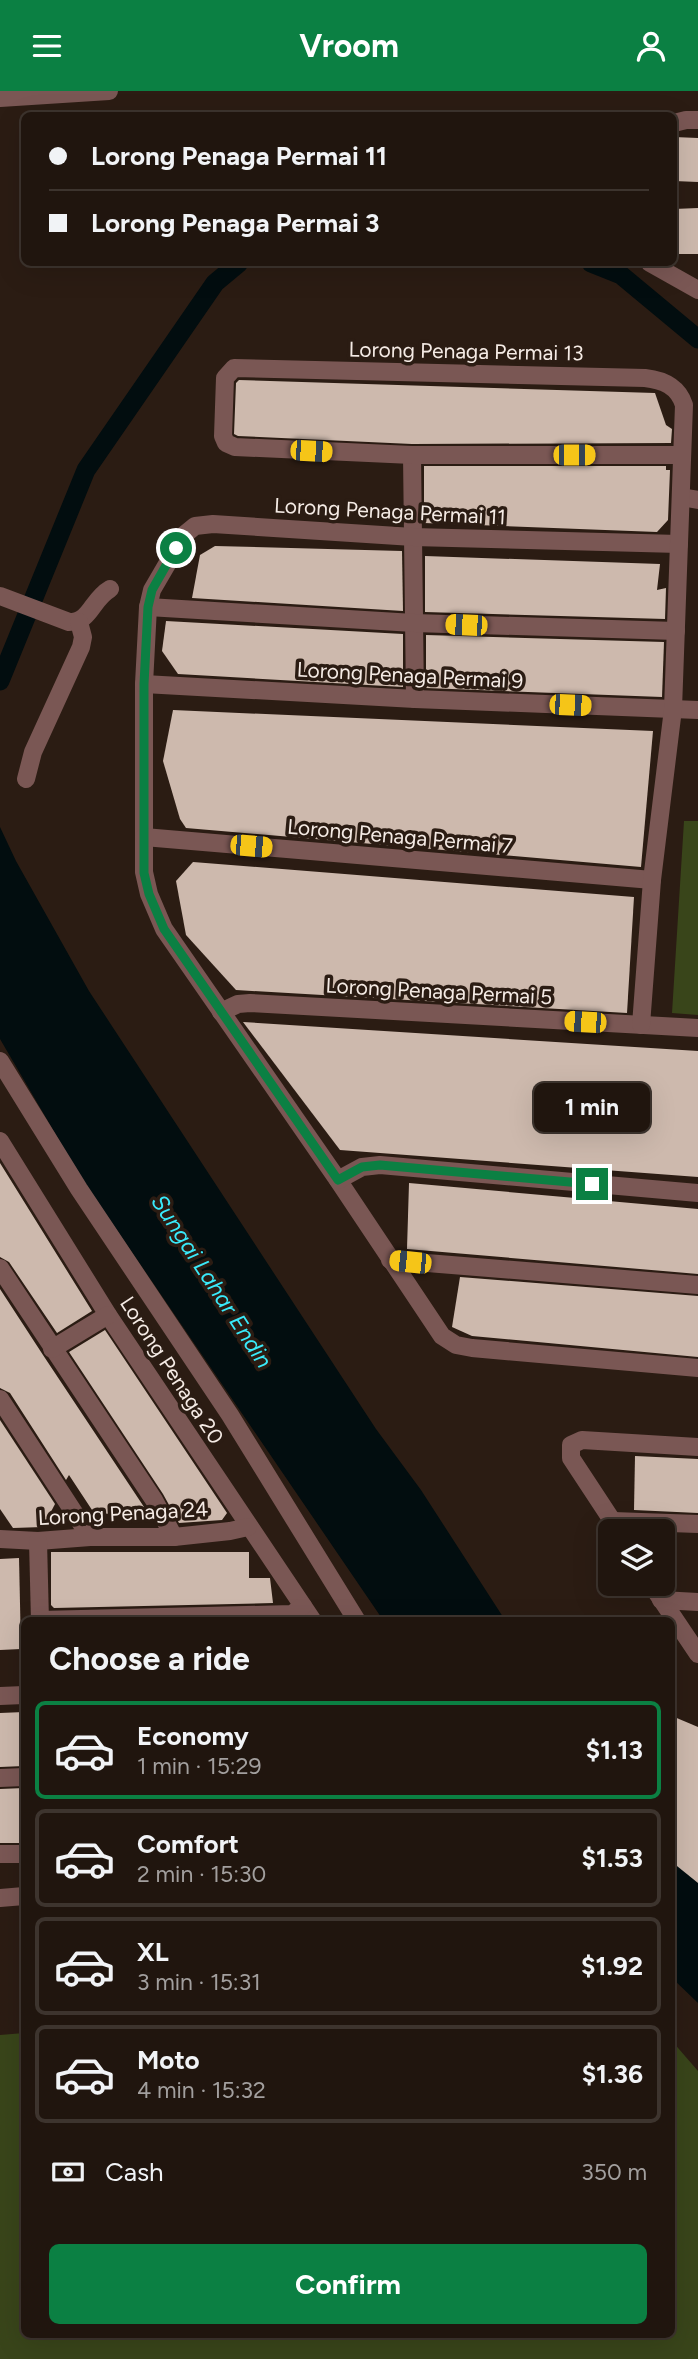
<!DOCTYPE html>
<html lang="en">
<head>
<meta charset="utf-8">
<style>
  :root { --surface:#20150e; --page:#281e17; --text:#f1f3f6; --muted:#a29f9e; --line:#3d342e; --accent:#0b8043 }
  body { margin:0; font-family:Figtree,sans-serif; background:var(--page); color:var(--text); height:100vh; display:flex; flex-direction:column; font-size:26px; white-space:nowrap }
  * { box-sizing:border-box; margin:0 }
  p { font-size:23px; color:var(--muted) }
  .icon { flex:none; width:38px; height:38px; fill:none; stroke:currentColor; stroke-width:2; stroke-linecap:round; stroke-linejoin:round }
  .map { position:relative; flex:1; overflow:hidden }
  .panel { position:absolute; left:21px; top:1526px; width:654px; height:721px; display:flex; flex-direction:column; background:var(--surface); border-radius:10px; box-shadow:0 7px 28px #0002,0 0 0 2px var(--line) }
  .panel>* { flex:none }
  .banner { position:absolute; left:21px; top:21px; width:656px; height:154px; border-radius:10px; box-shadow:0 7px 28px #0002,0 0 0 2px var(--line); display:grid; align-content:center; height:154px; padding:0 28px; background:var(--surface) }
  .buttons { position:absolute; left:598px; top:1428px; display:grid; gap:14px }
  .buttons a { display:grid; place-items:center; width:77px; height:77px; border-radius:10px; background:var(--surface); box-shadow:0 7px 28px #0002,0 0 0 2px var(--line); font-size:35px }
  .end { position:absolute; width:32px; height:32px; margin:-16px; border:9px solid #0b8043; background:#fff; box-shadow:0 0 0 4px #fff }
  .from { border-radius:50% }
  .bubble { position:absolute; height:49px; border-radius:10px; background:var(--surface); box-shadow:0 7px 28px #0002,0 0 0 2px var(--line); font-size:23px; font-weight:700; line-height:49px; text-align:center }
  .car { position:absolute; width:21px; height:42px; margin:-21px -10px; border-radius:9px; box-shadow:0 0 5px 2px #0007; background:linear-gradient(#f5c518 24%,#345 0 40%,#f5c518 0 76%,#345 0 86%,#f5c518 0) }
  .banner b { display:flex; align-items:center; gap:24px; height:66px; font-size:26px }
  .banner b+b { border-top:2px solid var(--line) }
  .banner i { width:18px; height:18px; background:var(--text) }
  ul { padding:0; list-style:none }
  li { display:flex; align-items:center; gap:21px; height:98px; margin:0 14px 10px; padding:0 14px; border:4px solid var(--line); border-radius:10px }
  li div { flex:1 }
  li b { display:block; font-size:26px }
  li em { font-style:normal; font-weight:700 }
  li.current { border-color:var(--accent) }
  li>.icon { width:63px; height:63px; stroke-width:1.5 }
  h2 { padding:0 28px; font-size:32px; line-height:84px }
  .pay { display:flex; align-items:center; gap:18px; height:77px; padding:0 28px; font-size:26px }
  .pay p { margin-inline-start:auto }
  .action { display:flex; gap:14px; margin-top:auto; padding:14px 28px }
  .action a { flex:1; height:80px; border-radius:10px; background:var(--accent); color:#fff; font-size:28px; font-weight:700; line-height:80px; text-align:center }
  header { display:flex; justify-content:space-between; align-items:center; height:91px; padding:0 28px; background:var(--accent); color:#fff; font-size:32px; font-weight:700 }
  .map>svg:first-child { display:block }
  .green { fill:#39451a }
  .water { fill:#020d0f }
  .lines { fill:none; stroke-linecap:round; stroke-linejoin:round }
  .canal { stroke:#020d0f; stroke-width:19 }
  .building { fill:#cdb9ad }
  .minor { stroke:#7a5754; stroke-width:18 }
  .route { stroke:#0b8043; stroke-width:9 }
  .labels { text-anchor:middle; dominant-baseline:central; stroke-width:7; stroke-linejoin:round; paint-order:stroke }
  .street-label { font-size:21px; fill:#f5ebe5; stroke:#2b1c13 }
  .water-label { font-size:23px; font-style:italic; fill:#39eafa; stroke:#2b1c13 }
</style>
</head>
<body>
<header><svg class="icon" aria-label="menu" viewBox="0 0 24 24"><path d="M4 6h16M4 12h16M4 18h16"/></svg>Vroom<svg class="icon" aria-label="person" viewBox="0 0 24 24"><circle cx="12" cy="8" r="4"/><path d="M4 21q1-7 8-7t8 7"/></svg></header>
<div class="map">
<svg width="698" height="2268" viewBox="0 0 698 2268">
  <rect width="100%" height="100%" fill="#2b1c13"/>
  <g class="green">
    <polygon points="684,730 698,730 698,924 672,922"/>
    <polygon points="24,1942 24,2244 672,2244 672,1950 698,1980 698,2268 0,2268 0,1944"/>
  </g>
  <g class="water">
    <polygon points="0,736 16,770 89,900 376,1338 421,1399 505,1529 383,1529 80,1085 0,948"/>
    <polygon points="672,1729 698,1748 698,1912 672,1887"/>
  </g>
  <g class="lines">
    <g class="canal">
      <polyline points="591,172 621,184 698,248"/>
      <polyline points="0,590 86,379 215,192 239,172"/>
    </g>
  </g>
  <g class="building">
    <polygon points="674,46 698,47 698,91 674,90"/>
    <polygon points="698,117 698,163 674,163 674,118"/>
    <polygon points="239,289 655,302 666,334 672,338 671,352 412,353 238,345 234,343 236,292"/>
    <polygon points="424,375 666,375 666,379 670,379 668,429 657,441 424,432"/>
    <polygon points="215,455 402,460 403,520 192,507 200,464"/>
    <polygon points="425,465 660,473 657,499 666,497 665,528 425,521"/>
    <polygon points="166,530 403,543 403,596 178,583 162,560"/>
    <polygon points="426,544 664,551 662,606 426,597"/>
    <polygon points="173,619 653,640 641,776 186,737 180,728 163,670"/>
    <polygon points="193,771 634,806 627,922 236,899 186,844 176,790"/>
    <polygon points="243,931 698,960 698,1086 340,1059"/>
    <polygon points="0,1072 92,1220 57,1242 9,1171 0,1166"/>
    <polygon points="409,1092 698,1118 698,1183 407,1158"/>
    <polygon points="460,1186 698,1205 698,1266 472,1245 452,1236"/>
    <polygon points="0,1198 43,1264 150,1425 94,1422 69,1384 66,1389 10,1302 0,1297"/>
    <polygon points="105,1239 227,1422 222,1429 179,1432 163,1403 69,1261"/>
    <polygon points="0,1329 55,1413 43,1436 13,1437 0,1418"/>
    <polygon points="635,1365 698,1368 698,1422 634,1419"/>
    <polygon points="51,1461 249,1461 249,1487 270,1487 273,1512 54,1517 51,1514"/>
    <polygon points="19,1467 21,1558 0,1559 0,1468"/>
    <polygon points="24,1621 24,1675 0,1676 0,1622"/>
    <polygon points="672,1625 698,1636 698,1792 672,1771"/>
    <polygon points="24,1697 24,1752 0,1752 0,1698"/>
  </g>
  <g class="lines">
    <g class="minor">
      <polyline points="0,7 109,0"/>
      <polyline points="674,32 686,29 698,29"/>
      <polyline points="650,172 698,199"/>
      <polyline points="412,364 415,608"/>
      <polyline points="681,406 698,409"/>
      <polyline points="679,453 413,446 213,433 195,435 184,444 152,499 148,516 144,593 144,781 149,803 164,838 338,1089 442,1245 456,1254 472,1257 698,1277"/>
      <path d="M0 505 69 531C91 531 91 509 110 498"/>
      <polyline points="148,516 414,532 676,540"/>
      <polyline points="144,593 415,608 698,619"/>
      <polyline points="26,688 33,661 81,556 83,546 79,531"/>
      <polyline points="144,746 652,789"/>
      <polyline points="221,921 238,913 250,912 698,937"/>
      <path d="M641 934 652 789 673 618 684 314C678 295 663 289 645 287L234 277 225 287 223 345 226 352 235 356 412 364H682"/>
      <polyline points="0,970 79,1098 230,1324 357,1530"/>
      <polyline points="0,1050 108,1224 313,1530"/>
      <polyline points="338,1089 362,1076 380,1074 698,1102"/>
      <polyline points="390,1169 698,1194"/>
      <polyline points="0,1177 154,1409 174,1446"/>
      <polyline points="52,1258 108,1224"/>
      <polyline points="0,1308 90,1446"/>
      <polyline points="613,1430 698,1433"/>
      <polyline points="619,1440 571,1367 571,1354 582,1349 698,1356"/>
      <polyline points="0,1448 38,1450 90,1446 174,1446 230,1440 248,1436"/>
      <polyline points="38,1450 40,1530"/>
      <polyline points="651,1493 698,1563"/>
      <polyline points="661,1509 698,1511"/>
      <polyline points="40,1529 292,1523 303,1515"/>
      <polyline points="0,1605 24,1604"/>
      <polyline points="0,1687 24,1686"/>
      <polyline points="0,1763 24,1763"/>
      <polyline points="0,1807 24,1805"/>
    </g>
  </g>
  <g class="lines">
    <polyline class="route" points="176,457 152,499 148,516 144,593 144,782 149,803 164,838 338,1089 362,1076 380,1074 592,1093"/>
  </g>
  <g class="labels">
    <g class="street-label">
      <text transform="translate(466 260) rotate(1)">Lorong Penaga Permai 13</text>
      <text transform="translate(390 420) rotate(3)">Lorong Penaga Permai 11</text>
      <text transform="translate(410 584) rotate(3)">Lorong Penaga Permai 9</text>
      <text transform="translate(400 745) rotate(5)">Lorong Penaga Permai 7</text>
      <text transform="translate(439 900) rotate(3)">Lorong Penaga Permai 5</text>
      <text transform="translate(172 1279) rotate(57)">Lorong Penaga 20</text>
      <text transform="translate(123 1422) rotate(-3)">Lorong Penaga 24</text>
    </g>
    <g class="water-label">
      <text transform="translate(212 1190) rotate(57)">Sungai Lahar Endin</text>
    </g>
  </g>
</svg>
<div class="buttons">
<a><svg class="icon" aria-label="layers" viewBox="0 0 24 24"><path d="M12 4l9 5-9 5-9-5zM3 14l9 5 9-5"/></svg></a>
</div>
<i class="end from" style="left:176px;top:457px"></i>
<i class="end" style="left:592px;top:1093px"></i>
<div class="bubble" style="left:534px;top:992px;width:116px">1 min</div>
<i class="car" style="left:311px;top:360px;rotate:93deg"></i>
<i class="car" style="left:574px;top:364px;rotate:90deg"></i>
<i class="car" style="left:466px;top:534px;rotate:272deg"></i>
<i class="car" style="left:570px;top:614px;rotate:92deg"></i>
<i class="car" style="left:251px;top:755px;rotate:95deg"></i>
<i class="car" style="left:585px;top:931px;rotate:273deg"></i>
<i class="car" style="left:410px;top:1171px;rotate:276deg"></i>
<div class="banner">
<b><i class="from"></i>Lorong Penaga Permai 11</b>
<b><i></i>Lorong Penaga Permai 3</b>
</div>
<section class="panel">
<h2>Choose a ride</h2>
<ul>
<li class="current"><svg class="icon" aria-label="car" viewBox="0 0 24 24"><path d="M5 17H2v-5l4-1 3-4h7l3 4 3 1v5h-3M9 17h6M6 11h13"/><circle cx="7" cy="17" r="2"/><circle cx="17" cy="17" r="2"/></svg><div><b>Economy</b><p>1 min · 15:29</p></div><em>$1.13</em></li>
<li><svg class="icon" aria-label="car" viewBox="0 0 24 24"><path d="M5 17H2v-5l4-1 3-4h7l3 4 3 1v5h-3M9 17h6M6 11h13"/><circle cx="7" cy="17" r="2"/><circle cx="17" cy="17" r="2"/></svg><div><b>Comfort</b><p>2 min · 15:30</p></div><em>$1.53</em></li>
<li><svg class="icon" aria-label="car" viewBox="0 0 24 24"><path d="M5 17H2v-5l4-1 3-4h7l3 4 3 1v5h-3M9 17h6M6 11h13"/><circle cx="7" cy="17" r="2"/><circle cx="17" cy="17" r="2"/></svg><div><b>XL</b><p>3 min · 15:31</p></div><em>$1.92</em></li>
<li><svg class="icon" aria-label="car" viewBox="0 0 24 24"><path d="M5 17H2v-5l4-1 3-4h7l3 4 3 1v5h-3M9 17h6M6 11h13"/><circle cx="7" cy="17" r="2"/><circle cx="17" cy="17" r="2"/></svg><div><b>Moto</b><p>4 min · 15:32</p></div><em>$1.36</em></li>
</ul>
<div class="pay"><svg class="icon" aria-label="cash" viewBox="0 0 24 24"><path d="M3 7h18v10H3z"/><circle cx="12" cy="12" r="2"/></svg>Cash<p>350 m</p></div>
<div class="action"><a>Confirm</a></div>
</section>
</div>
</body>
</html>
